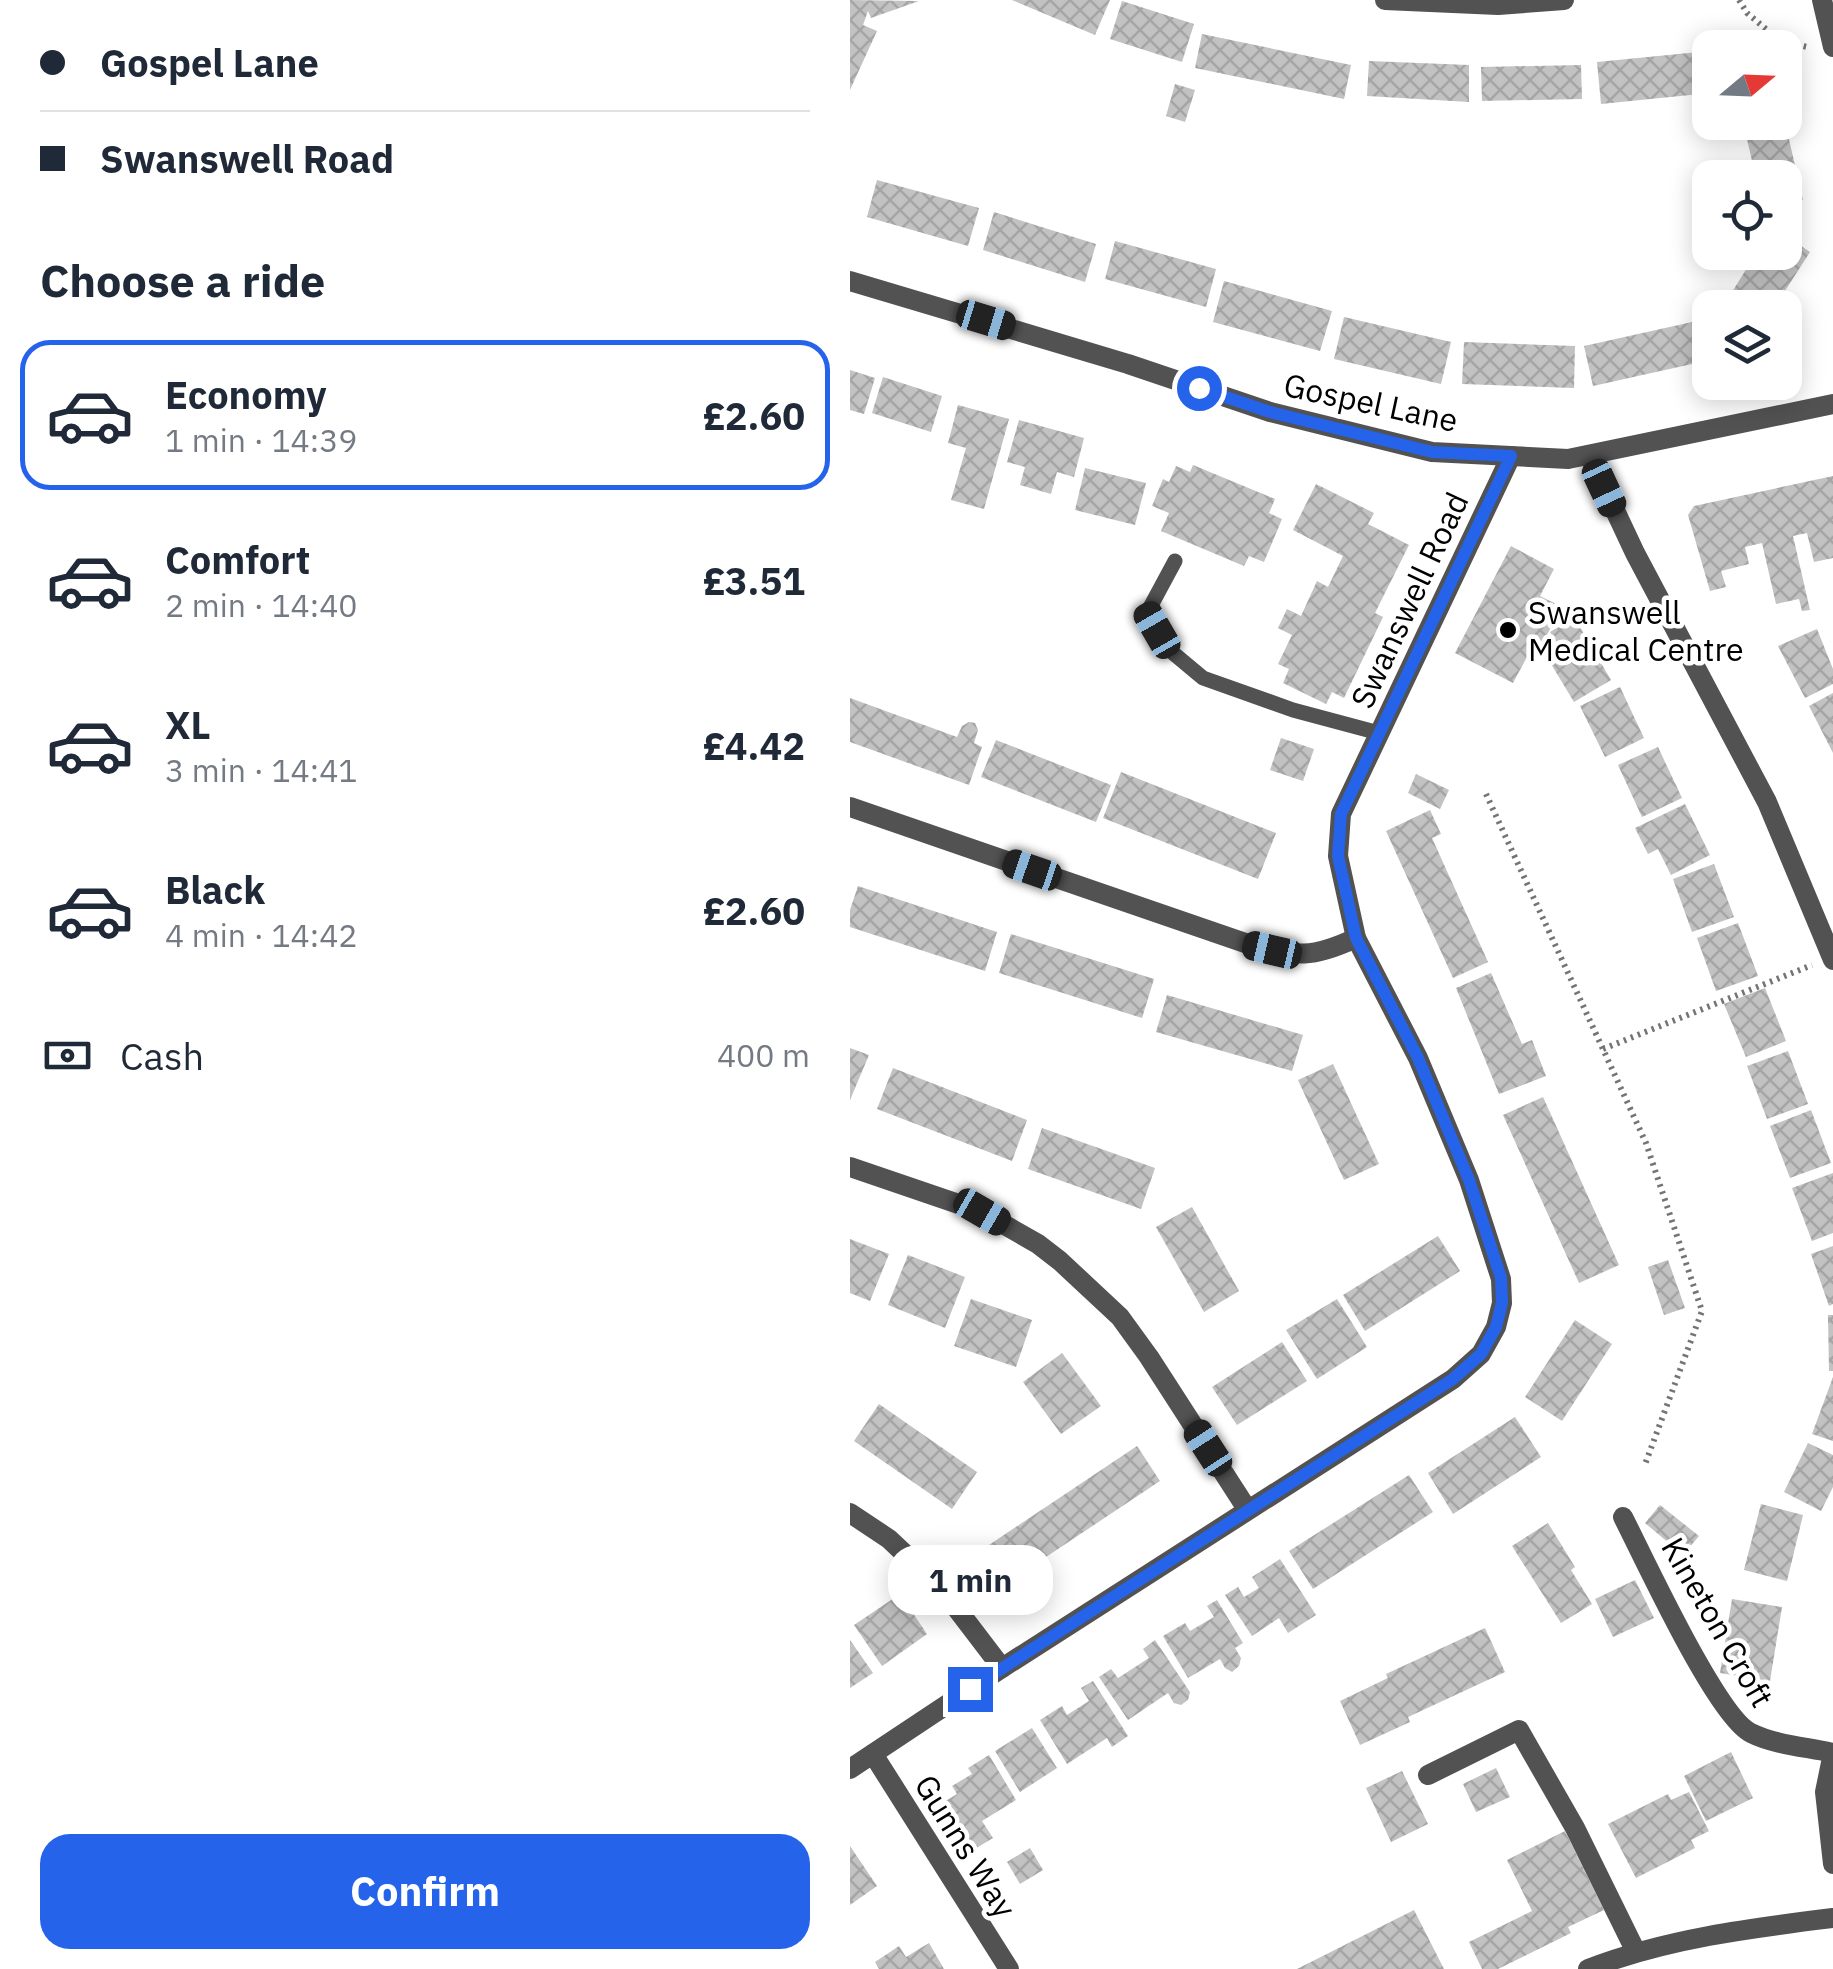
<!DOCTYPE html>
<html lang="en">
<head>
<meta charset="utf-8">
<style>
  :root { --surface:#fff; --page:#f6f6f7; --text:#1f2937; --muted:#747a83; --line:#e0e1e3; --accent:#2563eb }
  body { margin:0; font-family:"IBM Plex Sans",sans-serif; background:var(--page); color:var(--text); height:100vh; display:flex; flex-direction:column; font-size:38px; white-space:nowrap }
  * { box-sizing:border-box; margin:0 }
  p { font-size:32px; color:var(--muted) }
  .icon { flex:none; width:55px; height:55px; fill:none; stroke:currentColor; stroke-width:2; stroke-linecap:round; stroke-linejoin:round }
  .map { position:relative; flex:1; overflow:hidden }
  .side { display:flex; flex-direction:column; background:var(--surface); width:850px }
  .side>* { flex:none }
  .banner { display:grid; align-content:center; height:220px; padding:0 40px; background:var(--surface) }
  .needle { width:65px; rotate:71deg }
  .controls { position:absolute; left:842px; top:30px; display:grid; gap:20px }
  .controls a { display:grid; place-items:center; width:110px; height:110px; border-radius:20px; background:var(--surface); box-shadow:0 5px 25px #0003; font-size:50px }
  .end { position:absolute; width:45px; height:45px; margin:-22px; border:12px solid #2563eb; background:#fff; box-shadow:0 0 0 5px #fff }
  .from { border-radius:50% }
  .bubble { position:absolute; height:70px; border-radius:30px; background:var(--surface); box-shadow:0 5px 25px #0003; font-size:32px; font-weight:700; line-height:70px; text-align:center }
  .car { position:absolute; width:30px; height:60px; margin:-30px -15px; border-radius:12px; box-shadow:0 0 8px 2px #0007; background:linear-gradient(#222 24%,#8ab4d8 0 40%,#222 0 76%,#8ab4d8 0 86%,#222 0) }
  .banner b { display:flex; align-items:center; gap:35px; height:95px; font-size:38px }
  .banner b+b { border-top:2px solid var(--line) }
  .banner i { width:25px; height:25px; background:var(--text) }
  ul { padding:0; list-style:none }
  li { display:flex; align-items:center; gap:30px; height:150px; margin:0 20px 15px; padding:0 20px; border:5px solid transparent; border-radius:30px }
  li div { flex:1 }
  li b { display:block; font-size:38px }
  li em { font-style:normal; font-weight:700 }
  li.on { border-color:var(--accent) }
  li>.icon { width:90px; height:90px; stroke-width:1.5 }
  h2 { padding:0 40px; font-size:45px; line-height:120px }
  .pay { display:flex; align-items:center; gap:25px; height:110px; padding:0 40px; font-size:38px }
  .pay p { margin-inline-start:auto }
  .cta { display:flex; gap:20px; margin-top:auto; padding:20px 40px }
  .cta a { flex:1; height:115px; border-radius:30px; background:var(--accent); color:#fff; font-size:40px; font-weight:700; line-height:115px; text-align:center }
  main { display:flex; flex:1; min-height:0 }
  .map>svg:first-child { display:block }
  .building { fill:url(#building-cross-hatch) }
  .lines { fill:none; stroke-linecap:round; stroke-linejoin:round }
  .path { stroke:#747474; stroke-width:6; stroke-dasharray:2.5 5; stroke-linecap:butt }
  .service { stroke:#525252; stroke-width:15 }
  .minor { stroke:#525252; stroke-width:20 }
  .tertiary { stroke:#525252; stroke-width:20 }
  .route { stroke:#2563eb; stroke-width:12 }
  .poi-dot { fill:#000; stroke:#fff; stroke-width:4 }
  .labels { text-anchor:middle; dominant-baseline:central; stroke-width:9; stroke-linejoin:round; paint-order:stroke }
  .street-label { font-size:32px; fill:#000; stroke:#fff }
  .poi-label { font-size:32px; fill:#000; stroke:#fff; text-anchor:start }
</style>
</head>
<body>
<main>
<section class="side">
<div class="banner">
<b><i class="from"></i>Gospel Lane</b>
<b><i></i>Swanswell Road</b>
</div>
<h2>Choose a ride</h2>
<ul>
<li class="on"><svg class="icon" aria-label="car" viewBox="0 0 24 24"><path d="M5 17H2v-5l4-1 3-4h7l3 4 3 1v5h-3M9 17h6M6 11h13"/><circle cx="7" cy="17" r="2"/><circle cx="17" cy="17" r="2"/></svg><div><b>Economy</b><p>1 min · 14:39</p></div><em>£2.60</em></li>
<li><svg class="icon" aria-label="car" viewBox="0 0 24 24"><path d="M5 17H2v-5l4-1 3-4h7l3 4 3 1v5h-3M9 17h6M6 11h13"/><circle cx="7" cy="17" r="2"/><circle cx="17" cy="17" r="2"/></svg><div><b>Comfort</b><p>2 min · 14:40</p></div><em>£3.51</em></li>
<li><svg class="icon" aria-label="car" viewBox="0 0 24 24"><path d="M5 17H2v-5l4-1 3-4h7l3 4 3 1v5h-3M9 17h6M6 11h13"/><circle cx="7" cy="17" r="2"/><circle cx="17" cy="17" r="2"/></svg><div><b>XL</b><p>3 min · 14:41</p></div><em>£4.42</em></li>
<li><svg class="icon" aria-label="car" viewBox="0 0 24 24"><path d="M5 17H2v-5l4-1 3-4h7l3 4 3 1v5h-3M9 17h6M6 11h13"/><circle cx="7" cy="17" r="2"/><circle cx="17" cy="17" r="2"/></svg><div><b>Black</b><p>4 min · 14:42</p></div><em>£2.60</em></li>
</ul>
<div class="pay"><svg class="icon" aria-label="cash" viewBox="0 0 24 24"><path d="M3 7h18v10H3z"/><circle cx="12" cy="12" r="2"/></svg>Cash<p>400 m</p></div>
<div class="cta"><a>Confirm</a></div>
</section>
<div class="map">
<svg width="983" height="1969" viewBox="0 0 983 1969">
  <defs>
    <pattern id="building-cross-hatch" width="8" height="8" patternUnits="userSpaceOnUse" patternTransform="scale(2.5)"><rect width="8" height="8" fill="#c2c2c2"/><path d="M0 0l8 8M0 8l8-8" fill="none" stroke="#a5a5a5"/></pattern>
  </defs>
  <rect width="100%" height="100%" fill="#fff"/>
  <g class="building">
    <polygon points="0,0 69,1 21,18 18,11 13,25 27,31 0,90"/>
    <polygon points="162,0 260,0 245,35"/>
    <polygon points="272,1 344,24 332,62 260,39"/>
    <polygon points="352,34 501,65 494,99 345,68"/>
    <polygon points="859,51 860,93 751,104 747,62"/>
    <polygon points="519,61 619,65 619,102 517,96"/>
    <polygon points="731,65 732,99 632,101 631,67"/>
    <polygon points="325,84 345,90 335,122 316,116"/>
    <polygon points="893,122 935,122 953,200 935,204 935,178 906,178"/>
    <polygon points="27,180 129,208 118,246 17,217"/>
    <polygon points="144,212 246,244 235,282 133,250"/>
    <polygon points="935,235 960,252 924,308 872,308 907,252 935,252"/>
    <polygon points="265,241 366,269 356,307 255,279"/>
    <polygon points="374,281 482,311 470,351 363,322"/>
    <polygon points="494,317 601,342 591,384 484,359"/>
    <polygon points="842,322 851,362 743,386 734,346"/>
    <polygon points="614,342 725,346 724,388 612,384"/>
    <polygon points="0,370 25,378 14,414 0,410"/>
    <polygon points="33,377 92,396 81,432 22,413"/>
    <polygon points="108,405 159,419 134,509 101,500 116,448 98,443"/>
    <polygon points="169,420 234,438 224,477 207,472 201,494 170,485 175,467 157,462"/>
    <polygon points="343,465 425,499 419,513 432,519 414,562 399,556 394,566 311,531 319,513 302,506 313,479 319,482 326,466 340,472"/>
    <polygon points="235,468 296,483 285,525 225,510"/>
    <polygon points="983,476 983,558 964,562 957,533 943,536 960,610 952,611 949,599 926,604 912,543 895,547 899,564 871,571 876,587 860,591 838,515 844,506"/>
    <polygon points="466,484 524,513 518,524 559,545 525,613 533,617 494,698 482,692 476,704 433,683 439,669 428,664 442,635 428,628 437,609 451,616 467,581 478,587 493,556 443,530"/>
    <polygon points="661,546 704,569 690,596 712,607 684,659 678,655 663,683 605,653"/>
    <polygon points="724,617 761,680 724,702 695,654 708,646 700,632"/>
    <polygon points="967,629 983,669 983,684 955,698 928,646"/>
    <polygon points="770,687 794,738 755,757 730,706"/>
    <polygon points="983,693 983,753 959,706"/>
    <polygon points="0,698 107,737 112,726 119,722 125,723 128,730 124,743 132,747 119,785 0,742"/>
    <polygon points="431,738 464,749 453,781 420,770"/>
    <polygon points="146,740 261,785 246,822 131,777"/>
    <polygon points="808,747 832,798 792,817 768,765"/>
    <polygon points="271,772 426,833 408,879 253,818"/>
    <polygon points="566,774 599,790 590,809 558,793"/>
    <polygon points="835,804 860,855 821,875 808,849 798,854 785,828"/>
    <polygon points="580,810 591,834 582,838 638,962 603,978 536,831"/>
    <polygon points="864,864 884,917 842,932 823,879"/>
    <polygon points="8,886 147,932 135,971 0,927 0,910"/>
    <polygon points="888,923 908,976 866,991 847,938"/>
    <polygon points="161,934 304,979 292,1018 149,973"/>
    <polygon points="641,973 672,1044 682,1040 696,1076 649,1094 606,988"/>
    <polygon points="915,988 936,1041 896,1057 874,1004"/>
    <polygon points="317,995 453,1035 442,1071 306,1032"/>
    <polygon points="0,1048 19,1055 0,1100"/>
    <polygon points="938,1051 958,1104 917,1119 897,1066"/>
    <polygon points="483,1064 529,1164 494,1180 448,1080"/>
    <polygon points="43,1068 177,1120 162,1161 27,1109"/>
    <polygon points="693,1097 769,1265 729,1283 653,1115"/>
    <polygon points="961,1110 981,1163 940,1178 920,1126"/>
    <polygon points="192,1128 305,1168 291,1209 178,1169"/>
    <polygon points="983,1173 983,1233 962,1241 942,1188"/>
    <polygon points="342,1207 389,1291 354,1312 306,1227"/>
    <polygon points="588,1236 610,1271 515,1331 493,1295"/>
    <polygon points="0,1239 39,1254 20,1301 0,1293"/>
    <polygon points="983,1246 983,1304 979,1306 961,1254"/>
    <polygon points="58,1255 115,1277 95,1328 38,1305"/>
    <polygon points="818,1260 835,1308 814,1315 798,1267"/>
    <polygon points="121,1299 182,1320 166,1367 104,1346"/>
    <polygon points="487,1299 517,1347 467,1379 436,1330"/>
    <polygon points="978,1315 983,1315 983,1371 979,1371"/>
    <polygon points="725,1320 762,1344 712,1421 675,1397"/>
    <polygon points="432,1342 457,1381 387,1425 362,1387"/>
    <polygon points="212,1353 251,1406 211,1434 173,1382"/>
    <polygon points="983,1377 983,1441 962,1434"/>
    <polygon points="29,1404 127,1472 102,1509 4,1441"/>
    <polygon points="665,1417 691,1457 603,1514 578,1473"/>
    <polygon points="958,1443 983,1455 983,1487 971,1511 934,1492"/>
    <polygon points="287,1446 310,1481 160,1581 136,1547"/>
    <polygon points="559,1475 583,1512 463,1589 439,1551"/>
    <polygon points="911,1504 953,1515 937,1581 894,1570"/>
    <polygon points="810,1505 849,1536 833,1555 795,1523"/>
    <polygon points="698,1523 725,1567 721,1570 742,1604 711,1623 662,1546"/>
    <polygon points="430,1559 466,1615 438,1633 429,1618 402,1636 375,1595 388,1587 394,1597 409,1588 402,1577"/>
    <polygon points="785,1580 804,1618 763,1637 745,1599"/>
    <polygon points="50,1594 77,1634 32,1666 4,1625"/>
    <polygon points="882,1599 932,1607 920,1681 870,1673"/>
    <polygon points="367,1600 393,1643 385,1648 391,1658 389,1666 382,1672 375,1668 370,1659 338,1678 313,1636 335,1623 340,1631 364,1617 357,1606"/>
    <polygon points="635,1628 655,1672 558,1717 560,1722 510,1745 490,1701 538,1678 536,1674"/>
    <polygon points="0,1640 23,1673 0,1688"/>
    <polygon points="305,1640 340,1692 338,1700 331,1705 324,1703 318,1693 278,1720 249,1677 261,1669 268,1678 299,1658 293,1649"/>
    <polygon points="243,1681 278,1736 262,1747 257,1738 217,1764 190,1720 212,1706 217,1715 239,1701 231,1688"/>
    <polygon points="182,1728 207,1768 170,1792 145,1751"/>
    <polygon points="881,1752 903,1798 856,1821 834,1776"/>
    <polygon points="139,1755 166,1800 132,1821 143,1838 123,1850 94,1802 107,1794 102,1786 122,1774 118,1768"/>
    <polygon points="646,1768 660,1797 626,1812 613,1784"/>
    <polygon points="552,1771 578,1824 541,1842 516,1788"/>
    <polygon points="839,1792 859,1831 841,1840 845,1848 786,1878 758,1824 818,1794 821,1800"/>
    <polygon points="715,1831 754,1910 718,1927 721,1933 648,1969 632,1969 619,1942 682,1911 657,1860"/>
    <polygon points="0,1846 27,1886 0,1905"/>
    <polygon points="180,1848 193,1870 170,1884 157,1862"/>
    <polygon points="564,1910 594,1969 447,1969"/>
    <polygon points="79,1943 94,1969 29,1969 25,1962 49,1946 56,1957"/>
  </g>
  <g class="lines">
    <g class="path">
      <polyline points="889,0 897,13 929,40 957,47"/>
      <polyline points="636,794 796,1143 852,1311 794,1467"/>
      <polyline points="753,1049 962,965"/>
    </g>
    <polyline class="service" points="325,561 297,613 317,648 353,678 443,710 529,733"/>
    <g class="minor">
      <polyline points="535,0 648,5 714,0"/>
      <polyline points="972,0 983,47"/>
      <path d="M0 807 401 945C448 956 461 959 506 938"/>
      <polyline points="0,1167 132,1212 188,1244 210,1261 270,1317 299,1357 397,1509"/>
      <polyline points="0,1513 39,1539 91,1588 152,1668"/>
      <path d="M773 1517C794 1558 867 1717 901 1733 925 1745 957 1747 983 1753"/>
      <polyline points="23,1754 159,1969"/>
      <polyline points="0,1769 152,1668 603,1379 631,1354 646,1327 652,1303 651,1279 619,1180 568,1058 506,938 488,856 491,814 661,456"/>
      <polyline points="578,1775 669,1730 725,1828 786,1952"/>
    </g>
    <g class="tertiary">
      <polyline points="0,281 278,364 420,412 582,452 718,459 983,404"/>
      <polyline points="739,455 785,553 917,802 983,960"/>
      <polyline points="983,1753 975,1792 983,1864"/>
      <path d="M738 1969C815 1939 901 1928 983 1918"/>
    </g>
  </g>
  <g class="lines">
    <polyline class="route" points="120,1689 603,1379 631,1354 646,1327 652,1303 651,1278 619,1180 568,1058 506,938 488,856 491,814 661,456 582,452 420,412 349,388"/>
  </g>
  <circle class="poi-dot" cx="658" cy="630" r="10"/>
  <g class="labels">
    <g class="street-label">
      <text transform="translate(521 402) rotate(12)">Gospel Lane</text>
      <text transform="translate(559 600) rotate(-65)">Swanswell Road</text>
      <text transform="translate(868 1622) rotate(60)">Kineton Croft</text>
      <text transform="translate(116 1846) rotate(58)">Gunns Way</text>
    </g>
    <g class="poi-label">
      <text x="678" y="612">Swanswell<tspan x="678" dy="37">Medical Centre</tspan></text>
    </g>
  </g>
</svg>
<div class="controls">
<a><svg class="needle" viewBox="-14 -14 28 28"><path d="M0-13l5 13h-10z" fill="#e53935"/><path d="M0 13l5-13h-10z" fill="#747a83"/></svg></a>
<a><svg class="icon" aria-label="locate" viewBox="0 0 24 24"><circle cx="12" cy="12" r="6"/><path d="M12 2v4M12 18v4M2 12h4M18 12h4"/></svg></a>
<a><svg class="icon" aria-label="layers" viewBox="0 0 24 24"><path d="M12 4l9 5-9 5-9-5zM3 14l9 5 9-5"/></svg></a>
</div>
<i class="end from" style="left:349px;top:388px"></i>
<i class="end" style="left:120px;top:1689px"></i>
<div class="bubble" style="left:38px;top:1545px;width:165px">1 min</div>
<i class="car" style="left:136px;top:320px;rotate:107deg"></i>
<i class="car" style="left:754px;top:488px;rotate:155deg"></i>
<i class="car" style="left:307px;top:630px;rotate:330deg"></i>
<i class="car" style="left:182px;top:870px;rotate:289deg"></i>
<i class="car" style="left:422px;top:950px;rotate:283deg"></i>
<i class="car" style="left:132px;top:1212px;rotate:120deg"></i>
<i class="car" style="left:358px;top:1448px;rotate:327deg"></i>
</div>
</main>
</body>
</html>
